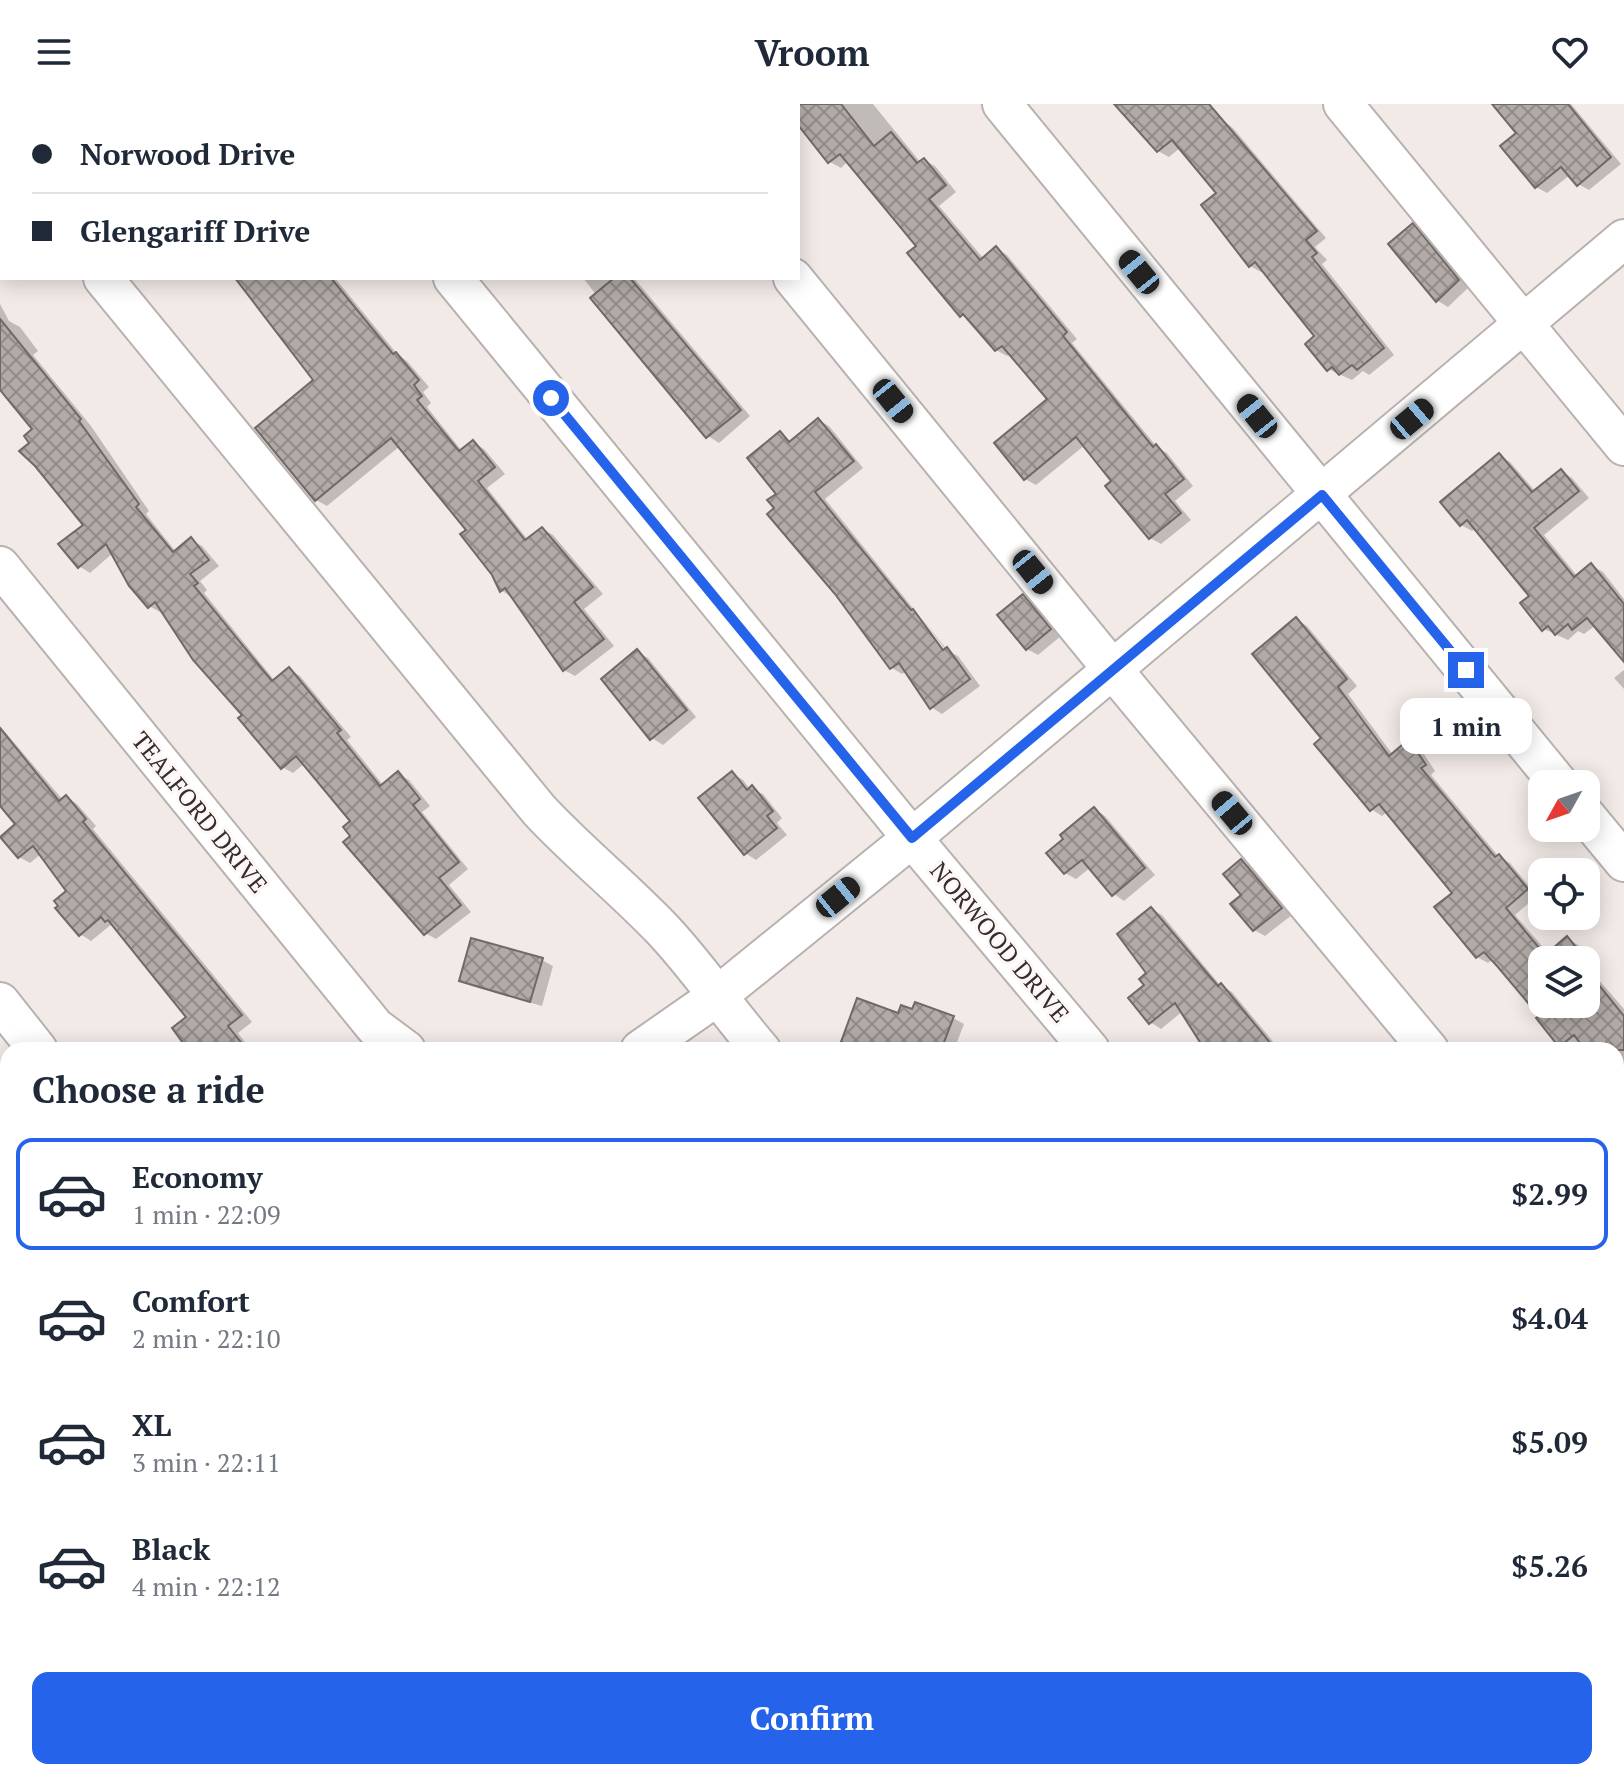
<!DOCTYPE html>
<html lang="en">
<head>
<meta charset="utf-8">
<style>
  :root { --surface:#fff; --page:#f2f2f3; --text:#1f2937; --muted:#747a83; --line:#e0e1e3; --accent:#2563eb }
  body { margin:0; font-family:"PT Serif",serif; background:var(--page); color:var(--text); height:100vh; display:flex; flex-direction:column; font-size:30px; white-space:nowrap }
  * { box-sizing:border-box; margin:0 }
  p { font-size:26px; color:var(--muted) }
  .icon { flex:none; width:44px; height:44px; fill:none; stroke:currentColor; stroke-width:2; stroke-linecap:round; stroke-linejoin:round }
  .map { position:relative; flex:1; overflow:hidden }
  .sheet { position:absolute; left:0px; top:938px; width:1624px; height:738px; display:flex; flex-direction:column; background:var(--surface); border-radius:24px 24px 0 0; box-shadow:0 4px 20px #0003 }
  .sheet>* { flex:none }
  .banner { position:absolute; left:0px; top:0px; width:800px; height:176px; box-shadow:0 4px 20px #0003; display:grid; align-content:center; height:176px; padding:0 32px; background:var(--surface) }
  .needle { width:52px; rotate:230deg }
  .buttons { position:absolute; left:1528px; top:666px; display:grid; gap:16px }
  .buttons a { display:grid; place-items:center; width:72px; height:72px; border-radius:16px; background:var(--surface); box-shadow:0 4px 20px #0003; font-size:40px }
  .end { position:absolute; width:36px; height:36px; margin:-18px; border:10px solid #2563eb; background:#fff; box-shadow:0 0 0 4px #fff }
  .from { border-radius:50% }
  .bubble { position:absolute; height:56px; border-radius:16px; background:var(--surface); box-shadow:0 4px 20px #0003; font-size:26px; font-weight:700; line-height:56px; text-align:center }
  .car { position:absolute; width:24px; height:48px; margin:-24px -12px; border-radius:10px; box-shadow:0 0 6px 2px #0007; background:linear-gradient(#222 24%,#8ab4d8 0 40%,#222 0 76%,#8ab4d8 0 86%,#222 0) }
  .banner b { display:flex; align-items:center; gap:28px; height:76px; font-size:30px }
  .banner b+b { border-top:2px solid var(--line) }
  .banner i { width:20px; height:20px; background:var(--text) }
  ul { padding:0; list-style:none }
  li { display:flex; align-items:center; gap:24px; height:112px; margin:0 16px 12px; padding:0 16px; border:4px solid transparent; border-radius:16px }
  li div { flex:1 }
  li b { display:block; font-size:30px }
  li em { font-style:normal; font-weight:700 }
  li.current { border-color:var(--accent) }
  li>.icon { width:72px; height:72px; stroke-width:1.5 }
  h2 { padding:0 32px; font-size:36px; line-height:96px }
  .cta { display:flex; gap:16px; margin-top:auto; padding:16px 32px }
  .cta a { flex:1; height:92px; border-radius:16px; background:var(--accent); color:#fff; font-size:32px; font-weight:700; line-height:92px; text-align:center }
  header { display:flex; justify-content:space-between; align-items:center; height:104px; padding:0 32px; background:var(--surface); font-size:36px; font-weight:700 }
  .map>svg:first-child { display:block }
  .shadow { fill:#0003; fill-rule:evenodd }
  .building { fill:url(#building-cross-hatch); stroke:#706967; stroke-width:2 }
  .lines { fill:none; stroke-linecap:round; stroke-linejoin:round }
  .minor-casing { stroke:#b9b1af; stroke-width:42 }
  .minor { stroke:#fff; stroke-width:38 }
  .route { stroke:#2563eb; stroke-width:10 }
  .labels { text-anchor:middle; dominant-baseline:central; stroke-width:6; stroke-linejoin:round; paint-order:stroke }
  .street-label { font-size:24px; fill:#322f2e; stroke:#fef7f5 }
</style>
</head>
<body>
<header><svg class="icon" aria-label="menu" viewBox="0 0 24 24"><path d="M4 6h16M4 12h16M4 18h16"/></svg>Vroom<svg class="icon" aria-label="heart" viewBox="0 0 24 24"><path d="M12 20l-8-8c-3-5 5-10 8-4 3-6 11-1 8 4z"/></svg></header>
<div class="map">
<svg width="1624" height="1675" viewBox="0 0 1624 1675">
  <defs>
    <pattern id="building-cross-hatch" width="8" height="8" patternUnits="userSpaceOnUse" patternTransform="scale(2)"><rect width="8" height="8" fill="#b1aaa7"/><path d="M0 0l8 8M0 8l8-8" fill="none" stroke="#918b88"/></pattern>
  </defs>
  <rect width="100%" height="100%" fill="#f2eae7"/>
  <g class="shadow">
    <polygon points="133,0 171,0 173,2 134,2"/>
    <polygon points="433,0 494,0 498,2 434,2"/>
    <polygon points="773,0 873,0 921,59 924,56 935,62 956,88 939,102 984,155 997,145 1007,151 1077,235 1072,239 1157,343 1167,349 1193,382 1175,397 1191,416 1161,440 1150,434 1114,377 1085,341 1036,381 1025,375 1050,296 1011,249 1007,252 996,246 970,216 961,211 918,142 848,57 841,64 830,58 800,21 798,22 798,2"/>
    <polygon points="1118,0 1201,0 1233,24 1326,134 1315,143 1327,156 1322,160 1394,251 1369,271 1363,267 1352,276 1328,265 1317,232 1264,166 1261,168 1250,162 1219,89 1181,43 1169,53 1158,47"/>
    <polygon points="1494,0 1571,0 1621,60 1589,86 1578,80 1570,71 1547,89 1536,83 1503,43 1519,30"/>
    <polygon points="1413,122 1424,128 1469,183 1448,203 1438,197 1391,141"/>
    <polygon points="238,174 335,174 398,251 407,257 429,283 423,288 431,299 427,303 462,347 473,338 484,345 505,370 487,384 528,436 542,425 553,431 603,490 584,505 614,542 575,572 564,566 512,493 502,487 468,426 400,342 327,402 316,396 316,276"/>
    <polygon points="583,174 634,174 750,312 719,339 708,332"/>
    <polygon points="0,200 9,217 20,223 38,247 33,251 91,322 149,407 146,410 176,448 191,436 202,442 219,462 200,477 207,486 204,489 275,577 289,565 300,572 351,633 347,636 383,681 398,670 409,676 430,702 422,708 468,765 449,781 471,808 436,835 425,829 353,732 352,718 305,659 293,669 282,663 163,506 160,508 149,502 113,449 90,469 79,462 85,421 32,339 35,326 0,281"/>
    <polygon points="818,316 829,322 863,364 825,395 916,508 913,508 948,555 951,553 920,512 948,547 958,552 980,582 942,610 931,603 907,567 902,570 892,564 777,404 780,330 792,338"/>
    <polygon points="1499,352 1510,358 1536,388 1561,367 1572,374 1589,394 1544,431 1578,473 1592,462 1603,468 1624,495 1624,555 1596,521 1584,530 1578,527 1568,536 1544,525 1532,492 1475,424 1472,427 1461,421"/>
    <polygon points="1023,492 1034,499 1061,532 1038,551 1027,545 1000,511"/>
    <path d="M1297 516 1307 522 1357 582 1348 590 1393 651 1409 637 1420 644 1435 667 1431 671 1499 753 1510 759 1537 792 1515 811 1549 850 1567 835 1578 841 1597 864 1592 868 1624 905V1014L1616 1004V946H1583L1579 942 1574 946H1568L1560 942 1541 913 1493 855 1488 859 1477 853 1455 789 1388 707 1382 712 1371 705 1324 634ZM1542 856H1586V900H1542Z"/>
    <polygon points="637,548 648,554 696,613 663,641 652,634"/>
    <polygon points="1624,566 1624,585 1614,574"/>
    <polygon points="0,622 63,696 66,693 77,700 96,722 93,725 252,918 238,929 251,946 190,946 189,913 112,820 91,837 80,830 69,787 41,750 30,759 19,753 17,720 0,699"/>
    <polygon points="732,669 743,676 750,685 763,690 782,714 777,719 787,731 756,756 745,749"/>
    <polygon points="1094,705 1105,712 1155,771 1124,797 1114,790 1091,763 1076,775 1065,769"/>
    <polygon points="1241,757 1252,763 1292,811 1265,832 1254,826 1243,791"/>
    <polygon points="1151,805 1162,811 1220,881 1232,888 1280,946 1209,946 1183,907 1161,925 1150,918 1146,881"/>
    <polygon points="542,856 553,862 542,902 472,882 461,876"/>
    <polygon points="899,912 953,914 964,920 954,946 861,946 843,937"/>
    <polygon points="0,1033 7,1041 0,1047"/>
    <polygon points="0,1066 8,1076 8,1173 0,1163"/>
    <polygon points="1624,1332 1624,1448 1616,1438 1616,1337"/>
    <polygon points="0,1468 8,1473 8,1547 0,1540"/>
    <polygon points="377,1668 419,1668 418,1675 377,1675"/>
    <polygon points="420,1668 580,1668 588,1672 587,1675 445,1675"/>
    <polygon points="785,1668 889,1668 869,1675 787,1675"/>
    <polygon points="1225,1668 1315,1668 1306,1675 1216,1675"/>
    <polygon points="678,1671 684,1675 652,1675"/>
  </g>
  <g class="building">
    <polygon points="798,0 841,0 874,42 891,28 917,59 924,54 946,81 929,95 980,156 996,142 1067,228 1063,232 1153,343 1156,340 1184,375 1165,390 1181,409 1149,435 1105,382 1111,377 1076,333 1024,376 994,339 1047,295 1002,242 995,247 963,210 960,213 907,149 916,142 840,50 828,59 798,21"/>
    <polygon points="1114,0 1209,0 1317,127 1306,136 1317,149 1312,153 1384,244 1357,266 1352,261 1339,271 1332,263 1327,267 1305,240 1314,232 1255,158 1249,163 1201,101 1216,89 1172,36 1157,48"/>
    <polygon points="1492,0 1568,0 1611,53 1577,82 1561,63 1535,84 1500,42 1516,29"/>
    <polygon points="1413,119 1459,176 1436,198 1388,140"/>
    <polygon points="235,174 331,174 393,250 396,248 419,276 414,281 422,292 417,296 459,347 473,336 495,363 478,377 525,436 542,423 593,483 574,498 604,535 563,567 505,484 500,488 492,471 460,430 466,426 391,334 315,397 255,324 313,276"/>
    <polygon points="614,174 630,174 741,306 706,334 590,194"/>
    <polygon points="0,215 81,315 79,317 139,400 136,403 173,448 191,433 209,456 190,470 198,479 194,482 272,577 289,563 341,626 337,629 380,682 398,667 420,695 413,701 459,758 439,774 461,801 424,831 343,738 350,732 343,723 350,717 296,652 281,665 238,614 242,611 193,556 155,498 148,504 129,482 106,440 78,464 58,440 83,421 35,362 19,347 29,339 24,332 32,325 0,286"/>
    <polygon points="818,314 854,357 815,388 911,506 913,505 943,546 947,543 970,575 930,605 899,559 890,565 835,490 767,410 774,404 767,396 776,390 747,354 780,327 789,338"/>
    <polygon points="1499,349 1532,388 1561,365 1579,387 1534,424 1574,473 1591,459 1624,500 1624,558 1587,514 1572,526 1568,520 1555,531 1548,522 1542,527 1520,499 1529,492 1467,416 1460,422 1440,398"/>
    <polygon points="1023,490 1051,525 1026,546 997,511"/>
    <polygon points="1296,513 1347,575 1338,583 1389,652 1409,635 1426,661 1421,664 1495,753 1499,750 1528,785 1506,804 1545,851 1567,832 1587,857 1542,856 1542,900 1586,900 1586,865 1624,912 1624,946 1585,946 1574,931 1559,943 1536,914 1539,912 1497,862 1484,848 1476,854 1434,803 1452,789 1379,700 1370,707 1314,640 1321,634 1252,550"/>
    <polygon points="637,545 687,606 650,636 601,575"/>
    <polygon points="0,624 59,697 66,691 86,715 83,718 242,911 228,922 247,946 188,946 172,924 186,913 108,816 105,818 101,813 79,832 55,804 58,802 54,797 66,787 33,742 18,754 0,733 15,720 0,702"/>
    <polygon points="732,667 747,686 752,681 773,707 767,712 777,724 744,751 698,694"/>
    <polygon points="1094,703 1145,764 1112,792 1082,756 1064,770 1046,749 1063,735 1060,731"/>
    <polygon points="1241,755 1282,804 1253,827 1230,800 1241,791 1223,770"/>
    <polygon points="1151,803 1218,882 1221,879 1276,946 1205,946 1175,899 1149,920 1128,894 1144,881 1139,875 1146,869 1117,830"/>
    <polygon points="471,834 543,854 530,898 459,877"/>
    <polygon points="857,894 898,909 901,901 912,905 915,898 954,912 941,946 862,946 841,938"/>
  </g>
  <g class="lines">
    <defs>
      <g id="minor">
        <polyline points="310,0 311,2"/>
        <polyline points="651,0 652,2"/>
        <polyline points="1002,0 1559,680"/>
        <polyline points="1343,0 1624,342"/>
        <polyline points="0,48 2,50"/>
        <path d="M103 174 539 706C578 748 623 784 663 826 697 862 728 908 761 946"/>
        <polyline points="453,174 912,734 1090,946"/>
        <polyline points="793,174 1113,566 1429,946"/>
        <polyline points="0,462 375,923 406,946"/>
        <polyline points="1586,712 1624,758"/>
        <polyline points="0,898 38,946"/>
        <polyline points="640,946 716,893 912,734 1624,135"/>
        <polyline points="1616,1170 1624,1179"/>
        <polyline points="0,1305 8,1315"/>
        <polyline points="1616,1577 1624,1587"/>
        <polyline points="1368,1668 1374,1675"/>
        <polyline points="0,1671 13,1675"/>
        <polyline points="118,1675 121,1668"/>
        <polyline points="998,1675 1007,1668"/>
        <polyline points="1434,1675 1443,1668"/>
      </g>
    </defs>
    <use href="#minor" class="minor-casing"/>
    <use href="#minor" class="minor"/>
  </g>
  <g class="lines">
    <polyline class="route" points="551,294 912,734 1322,391 1466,566"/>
  </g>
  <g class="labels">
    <g class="street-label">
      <text transform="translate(200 708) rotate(51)">TEALFORD DRIVE</text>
      <text transform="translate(1000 838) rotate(50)">NORWOOD DRIVE</text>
    </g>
  </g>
</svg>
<div class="buttons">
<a><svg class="needle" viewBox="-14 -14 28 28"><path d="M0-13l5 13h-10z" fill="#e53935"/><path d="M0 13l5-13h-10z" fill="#747a83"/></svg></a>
<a><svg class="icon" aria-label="locate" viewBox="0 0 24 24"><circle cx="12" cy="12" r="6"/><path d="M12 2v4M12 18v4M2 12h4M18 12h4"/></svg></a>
<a><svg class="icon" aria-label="layers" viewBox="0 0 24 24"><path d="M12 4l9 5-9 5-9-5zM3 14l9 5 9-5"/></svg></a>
</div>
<i class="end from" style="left:551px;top:294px"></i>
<i class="end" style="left:1466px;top:566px"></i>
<div class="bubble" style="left:1400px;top:594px;width:132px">1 min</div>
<i class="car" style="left:1139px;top:168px;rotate:321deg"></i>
<i class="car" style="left:893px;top:297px;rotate:141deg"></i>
<i class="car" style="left:1257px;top:312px;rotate:321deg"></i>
<i class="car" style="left:1412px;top:315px;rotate:50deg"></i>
<i class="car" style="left:1033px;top:468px;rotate:141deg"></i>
<i class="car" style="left:1232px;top:709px;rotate:320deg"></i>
<i class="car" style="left:838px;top:793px;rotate:51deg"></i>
<div class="banner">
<b><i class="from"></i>Norwood Drive</b>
<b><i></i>Glengariff Drive</b>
</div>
<section class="sheet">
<h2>Choose a ride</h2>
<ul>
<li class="current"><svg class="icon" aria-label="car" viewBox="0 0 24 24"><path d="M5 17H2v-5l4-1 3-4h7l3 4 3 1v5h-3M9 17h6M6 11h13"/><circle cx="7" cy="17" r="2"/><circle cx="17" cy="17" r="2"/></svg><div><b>Economy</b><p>1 min · 22:09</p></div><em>$2.99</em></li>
<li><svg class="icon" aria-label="car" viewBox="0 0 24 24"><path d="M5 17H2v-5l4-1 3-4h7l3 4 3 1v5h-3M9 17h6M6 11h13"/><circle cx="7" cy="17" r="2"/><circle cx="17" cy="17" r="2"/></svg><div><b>Comfort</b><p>2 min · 22:10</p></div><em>$4.04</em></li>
<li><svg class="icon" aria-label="car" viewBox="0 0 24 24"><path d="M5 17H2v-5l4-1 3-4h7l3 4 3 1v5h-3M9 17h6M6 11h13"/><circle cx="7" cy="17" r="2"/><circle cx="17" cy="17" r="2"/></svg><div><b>XL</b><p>3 min · 22:11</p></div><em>$5.09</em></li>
<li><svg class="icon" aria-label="car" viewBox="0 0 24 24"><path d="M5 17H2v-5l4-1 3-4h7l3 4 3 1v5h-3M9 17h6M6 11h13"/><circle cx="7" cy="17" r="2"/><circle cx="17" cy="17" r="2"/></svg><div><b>Black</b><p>4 min · 22:12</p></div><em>$5.26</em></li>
</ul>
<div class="cta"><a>Confirm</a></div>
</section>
</div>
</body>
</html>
